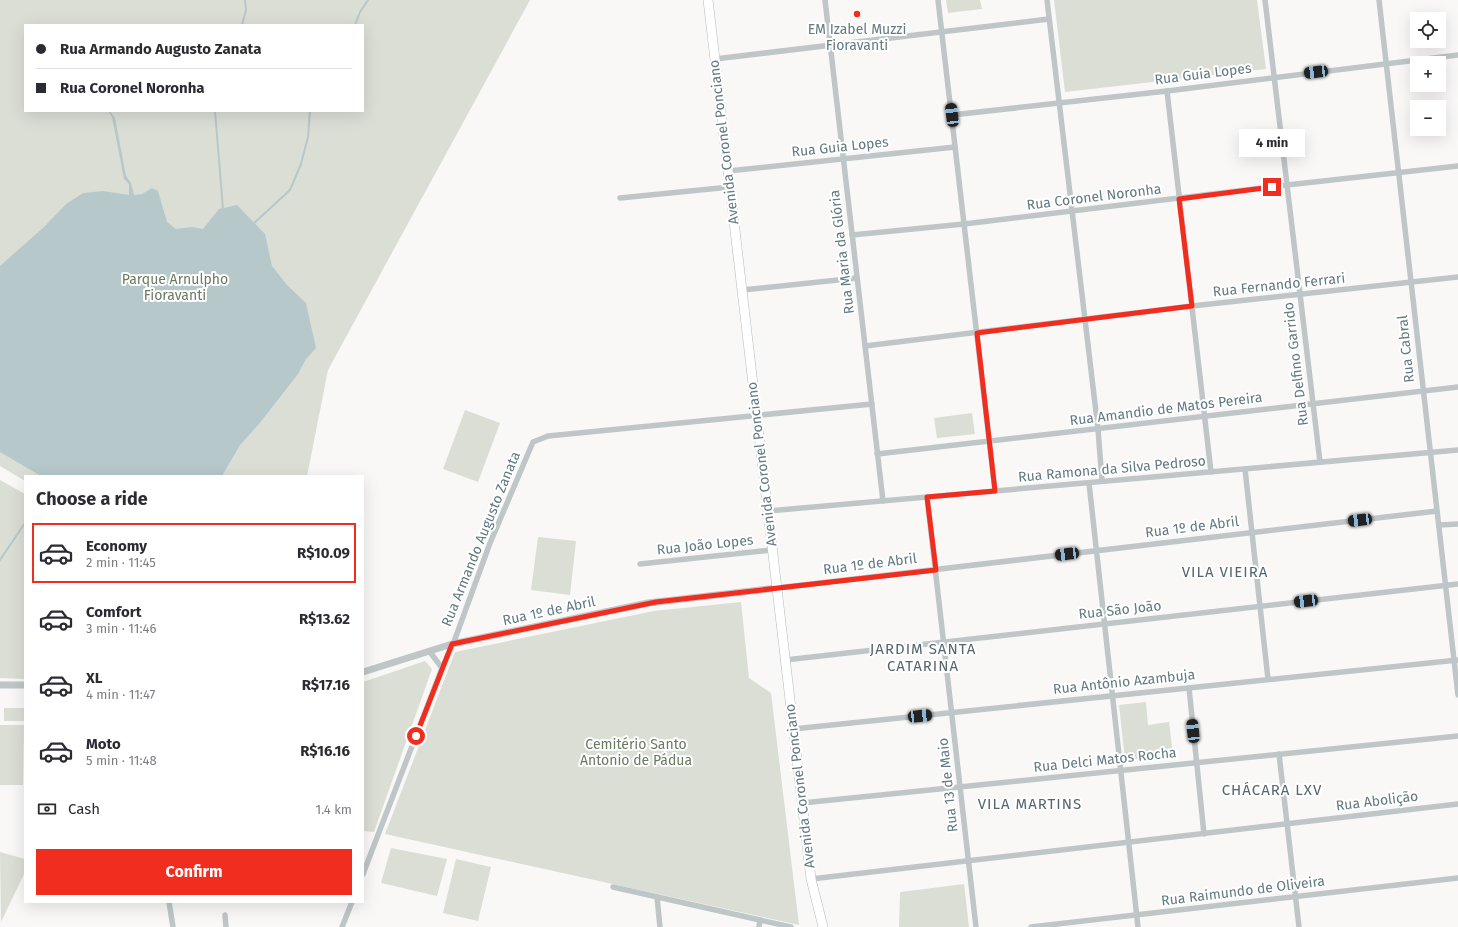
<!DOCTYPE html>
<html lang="en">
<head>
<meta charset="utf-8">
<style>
  :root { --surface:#fff; --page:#f2f2f3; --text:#2b2b33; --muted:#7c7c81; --line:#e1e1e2; --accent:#f02d1f }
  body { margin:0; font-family:"Fira Sans",sans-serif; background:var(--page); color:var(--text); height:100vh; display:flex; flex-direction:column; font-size:15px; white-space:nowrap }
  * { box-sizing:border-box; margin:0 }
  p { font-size:13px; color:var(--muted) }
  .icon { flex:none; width:22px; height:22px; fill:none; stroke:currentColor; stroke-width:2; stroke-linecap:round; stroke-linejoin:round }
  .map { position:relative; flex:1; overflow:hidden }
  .sheet { position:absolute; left:24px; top:475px; width:340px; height:428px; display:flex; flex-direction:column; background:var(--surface); border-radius:0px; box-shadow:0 4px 16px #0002 }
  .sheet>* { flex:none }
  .top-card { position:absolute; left:24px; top:24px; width:340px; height:88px; border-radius:0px; box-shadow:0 4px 16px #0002; display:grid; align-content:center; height:88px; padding:0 12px; background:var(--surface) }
  .buttons { position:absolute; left:1410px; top:12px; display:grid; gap:8px }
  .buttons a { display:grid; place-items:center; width:36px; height:36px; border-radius:0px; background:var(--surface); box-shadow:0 4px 16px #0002; font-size:20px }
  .end { position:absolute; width:18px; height:18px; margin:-9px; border:5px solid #f02d1f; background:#fff; box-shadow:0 0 0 2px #fff }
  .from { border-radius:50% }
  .bubble { position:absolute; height:28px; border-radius:0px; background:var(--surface); box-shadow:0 4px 16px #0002; font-size:13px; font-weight:700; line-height:28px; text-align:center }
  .car { position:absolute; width:12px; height:24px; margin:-12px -6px; border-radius:5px; box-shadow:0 0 3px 1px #0007; background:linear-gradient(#222 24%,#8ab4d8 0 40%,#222 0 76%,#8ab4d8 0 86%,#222 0) }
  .top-card b { display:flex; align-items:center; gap:14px; height:38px; font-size:15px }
  .top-card b+b { border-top:1px solid var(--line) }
  .top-card i { width:10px; height:10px; background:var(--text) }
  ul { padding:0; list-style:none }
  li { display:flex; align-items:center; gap:12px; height:60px; margin:0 8px 6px; padding:0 4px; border:2px solid transparent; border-radius:0px }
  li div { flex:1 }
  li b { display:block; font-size:15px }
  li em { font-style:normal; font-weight:700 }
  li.on { border-color:var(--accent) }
  li>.icon { width:36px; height:36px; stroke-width:1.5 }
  h2 { padding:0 12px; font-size:18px; line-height:48px }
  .pay { display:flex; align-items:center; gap:10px; height:44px; padding:0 12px; font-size:15px }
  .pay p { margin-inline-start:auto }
  .primary-button { display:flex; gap:8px; margin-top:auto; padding:8px 12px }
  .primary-button a { flex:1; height:46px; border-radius:0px; background:var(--accent); color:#fff; font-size:16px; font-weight:700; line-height:46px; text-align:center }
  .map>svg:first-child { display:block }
  .green { fill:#daded5; fill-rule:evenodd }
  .water { fill:#b7c8ca }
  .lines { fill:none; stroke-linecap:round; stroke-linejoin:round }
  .stream { stroke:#b7c8ca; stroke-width:2 }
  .primary-casing { stroke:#b4bbbe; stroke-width:10 }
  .minor { stroke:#bfc6c8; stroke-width:5.5 }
  .tertiary { stroke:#bfc6c8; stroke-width:7 }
  .primary { stroke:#fff; stroke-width:9 }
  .route { stroke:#f02d1f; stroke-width:5 }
  .poi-dot { fill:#f02d1f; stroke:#fff; stroke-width:1.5 }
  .labels { text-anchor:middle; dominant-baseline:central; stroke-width:4; stroke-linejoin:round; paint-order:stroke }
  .poi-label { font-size:14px; fill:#627a83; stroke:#fff }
  .street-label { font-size:14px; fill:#627a83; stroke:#fff }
  .park-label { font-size:14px; fill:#6a7a61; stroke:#fff }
  .neighbourhood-label { font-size:15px; letter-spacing:1px; fill:#54676e; stroke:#fff }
</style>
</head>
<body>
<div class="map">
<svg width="1458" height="927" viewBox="0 0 1458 927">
  <rect width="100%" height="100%" fill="#f9f8f6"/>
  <g class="green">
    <path d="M0 0H530L328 370 307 476H25V481L0 466ZM25 25H363V111H25Z"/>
    <polygon points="946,0 980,0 982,9 948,13"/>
    <polygon points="1054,0 1257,0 1266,69 1065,92"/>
    <polygon points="465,410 500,423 478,482 443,469"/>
    <polygon points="972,413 975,434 937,438 934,418"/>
    <polygon points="0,480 25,494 25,679 0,678"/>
    <polygon points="538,537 576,541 570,595 531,590"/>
    <polygon points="741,602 749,678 771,693 799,925 385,834 455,652 654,611"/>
    <polygon points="425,661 432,669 374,832 363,831 363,682"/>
    <polygon points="1146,702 1148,725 1169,722 1173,755 1125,760 1119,705"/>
    <rect x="4" y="708" width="21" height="13"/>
    <polygon points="0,725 24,725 23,785 0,785"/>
    <polygon points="391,848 447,859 437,896 381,883"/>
    <polygon points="0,852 25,859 25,872 1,922"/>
    <polygon points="456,859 491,867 478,921 443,913"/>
    <polygon points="964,884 969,927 899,927 900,893 901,892"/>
  </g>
  <polygon class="water" points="108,111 110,111 115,118 126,176 131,183 134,195 142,194 152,188 158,191 167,222 176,229 192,227 203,229 219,209 237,205 265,234 272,266 287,285 306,303 316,348 306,359 298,374 259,424 240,445 222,476 41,476 0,452 0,266 44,227 66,204 83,193 103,191 129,195 129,184 124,179 112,117"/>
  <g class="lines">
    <g class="stream">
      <polyline points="242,25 246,10 245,0"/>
      <polyline points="355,25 360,12 368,0"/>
      <polyline points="215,111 223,209"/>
      <polyline points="253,224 290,190 301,164 308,137 310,111"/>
      <polyline points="0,560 25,523"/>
    </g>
    <defs>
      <polyline id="primary" points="708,0 811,879 823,927"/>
    </defs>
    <use href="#primary" class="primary-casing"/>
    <g class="minor">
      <polyline points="825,0 883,501"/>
      <polyline points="938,0 995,491"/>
      <polyline points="1047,0 1098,429 1102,481"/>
      <polyline points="1265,0 1320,462"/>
      <polyline points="1379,0 1458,695"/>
      <polyline points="715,59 1049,19"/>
      <polyline points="1167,91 1211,472"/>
      <polyline points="952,115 1167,91 1458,55"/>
      <polyline points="728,171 955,147"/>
      <polyline points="620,198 730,187"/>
      <polyline points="852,235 964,224 1287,185 1458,166"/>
      <polyline points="742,290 857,278"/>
      <polyline points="865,346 1192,306 1458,277"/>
      <polyline points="877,454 1458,387"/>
      <polyline points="1245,469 1268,679"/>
      <polyline points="1089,483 1138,927"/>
      <polyline points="927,497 976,927"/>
      <polyline points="768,511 1458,450"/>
      <polyline points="1439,525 1458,524"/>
      <polyline points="640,564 772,550"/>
      <polyline points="777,588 1437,511"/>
      <polyline points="430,652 442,668"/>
      <polyline points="785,660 1458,584"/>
      <polyline points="1189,688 1204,834"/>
      <polyline points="793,729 1458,660"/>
      <polyline points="1279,754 1299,927"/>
      <polyline points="802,803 1458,736"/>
      <polyline points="363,874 442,668 455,639 490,543 533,442 548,436 872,404"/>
      <polyline points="811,879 1458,804"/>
      <polyline points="613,887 791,927"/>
      <polyline points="657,897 660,927"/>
      <polyline points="169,902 173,927"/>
      <polyline points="225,915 226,927"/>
      <polyline points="342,927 352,902"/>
      <polyline points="759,927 760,920"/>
      <polyline points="1031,927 1458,878"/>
    </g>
    <g class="tertiary">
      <polyline points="363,672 452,644 648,603 777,588"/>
      <polyline points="0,685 25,685"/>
    </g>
    <use href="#primary" class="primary"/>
  </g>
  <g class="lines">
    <polyline class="route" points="416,736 452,644 656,602 936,570 927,497 995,491 977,333 1192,306 1179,199 1272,187"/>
  </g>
  <circle class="poi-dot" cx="857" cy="14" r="4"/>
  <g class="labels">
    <g class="poi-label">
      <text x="857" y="29">EM Izabel Muzzi<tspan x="857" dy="16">Fioravanti</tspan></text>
    </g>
    <g class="street-label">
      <text transform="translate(1203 74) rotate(-7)">Rua Guia Lopes</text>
      <text transform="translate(724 142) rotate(-97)">Avenida Coronel Ponciano</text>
      <text transform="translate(840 147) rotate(-6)">Rua Guia Lopes</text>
      <text transform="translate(1094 197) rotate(-7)">Rua Coronel Noronha</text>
      <text transform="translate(842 252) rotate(-97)">Rua Maria da Glória</text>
      <text transform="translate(1279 285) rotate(-6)">Rua Fernando Ferrari</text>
      <text transform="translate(1406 349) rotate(-96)">Rua Cabral</text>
      <text transform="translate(1296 364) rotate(-97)">Rua Delfino Garrido</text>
      <text transform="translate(1166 409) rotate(-7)">Rua Amandio de Matos Pereira</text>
      <text transform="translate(762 464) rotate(-97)">Avenida Coronel Ponciano</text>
      <text transform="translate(1112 469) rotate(-5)">Rua Ramona da Silva Pedroso</text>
      <text transform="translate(1192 527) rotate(-7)">Rua 1º de Abril</text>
      <text transform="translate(481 539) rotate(-68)">Rua Armando Augusto Zanata</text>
      <text transform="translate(705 545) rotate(-6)">Rua João Lopes</text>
      <text transform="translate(870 564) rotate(-7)">Rua 1º de Abril</text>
      <text transform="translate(1120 610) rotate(-6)">Rua São João</text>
      <text transform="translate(549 611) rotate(-12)">Rua 1º de Abril</text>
      <text transform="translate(1124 682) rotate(-6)">Rua Antônio Azambuja</text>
      <text transform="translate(1105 760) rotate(-6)">Rua Delci Matos Rocha</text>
      <text transform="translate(948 785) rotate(-96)">Rua 13 de Maio</text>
      <text transform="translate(800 786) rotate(-97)">Avenida Coronel Ponciano</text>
      <text transform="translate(1377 801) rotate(-7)">Rua Abolição</text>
      <text transform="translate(1243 891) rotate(-7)">Rua Raimundo de Oliveira</text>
    </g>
    <g class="park-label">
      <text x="175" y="279">Parque Arnulpho<tspan x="175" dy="16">Fioravanti</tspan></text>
      <text x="636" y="744">Cemitério Santo<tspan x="636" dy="16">Antonio de Pádua</tspan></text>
    </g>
    <g class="neighbourhood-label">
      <text x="1225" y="572">VILA VIEIRA</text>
      <text x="923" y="649">JARDIM SANTA<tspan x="923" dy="17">CATARINA</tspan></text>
      <text x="1272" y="790">CHÁCARA LXV</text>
      <text x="1030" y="804">VILA MARTINS</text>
    </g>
  </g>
</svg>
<div class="buttons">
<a><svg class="icon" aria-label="locate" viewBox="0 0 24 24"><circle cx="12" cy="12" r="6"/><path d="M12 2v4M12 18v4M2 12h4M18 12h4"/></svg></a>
<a>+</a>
<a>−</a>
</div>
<i class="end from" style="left:416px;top:736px"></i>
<i class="end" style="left:1272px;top:187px"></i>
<div class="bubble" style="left:1239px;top:129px;width:66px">4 min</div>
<i class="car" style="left:1316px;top:72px;rotate:263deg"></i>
<i class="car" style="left:952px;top:115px;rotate:353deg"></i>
<i class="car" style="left:1360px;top:520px;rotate:263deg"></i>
<i class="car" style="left:1067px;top:554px;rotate:263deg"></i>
<i class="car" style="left:1306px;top:601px;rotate:263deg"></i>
<i class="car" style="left:920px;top:716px;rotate:84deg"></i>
<i class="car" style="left:1193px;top:731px;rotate:354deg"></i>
<div class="top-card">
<b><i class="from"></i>Rua Armando Augusto Zanata</b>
<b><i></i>Rua Coronel Noronha</b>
</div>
<section class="sheet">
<h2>Choose a ride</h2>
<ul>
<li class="on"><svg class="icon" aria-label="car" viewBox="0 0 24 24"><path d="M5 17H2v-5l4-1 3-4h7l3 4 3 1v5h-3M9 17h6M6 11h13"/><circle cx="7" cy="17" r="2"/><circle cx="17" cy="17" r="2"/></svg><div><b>Economy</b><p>2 min · 11:45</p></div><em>R$10.09</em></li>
<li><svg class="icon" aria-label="car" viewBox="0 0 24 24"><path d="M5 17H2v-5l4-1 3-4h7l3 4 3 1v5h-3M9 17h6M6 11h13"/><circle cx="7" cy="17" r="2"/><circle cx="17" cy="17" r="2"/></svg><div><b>Comfort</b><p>3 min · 11:46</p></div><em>R$13.62</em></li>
<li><svg class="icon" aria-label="car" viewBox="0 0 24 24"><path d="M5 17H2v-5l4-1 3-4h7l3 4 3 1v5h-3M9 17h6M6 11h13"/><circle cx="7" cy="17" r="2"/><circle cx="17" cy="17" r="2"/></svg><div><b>XL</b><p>4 min · 11:47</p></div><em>R$17.16</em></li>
<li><svg class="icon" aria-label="car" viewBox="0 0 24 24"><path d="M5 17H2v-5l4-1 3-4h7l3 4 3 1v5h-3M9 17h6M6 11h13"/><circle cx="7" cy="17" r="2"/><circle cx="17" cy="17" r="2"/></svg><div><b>Moto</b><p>5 min · 11:48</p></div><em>R$16.16</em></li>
</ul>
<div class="pay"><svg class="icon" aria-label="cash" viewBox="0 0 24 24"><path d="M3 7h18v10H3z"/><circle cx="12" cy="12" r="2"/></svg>Cash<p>1.4 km</p></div>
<div class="primary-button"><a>Confirm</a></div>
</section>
</div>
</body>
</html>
